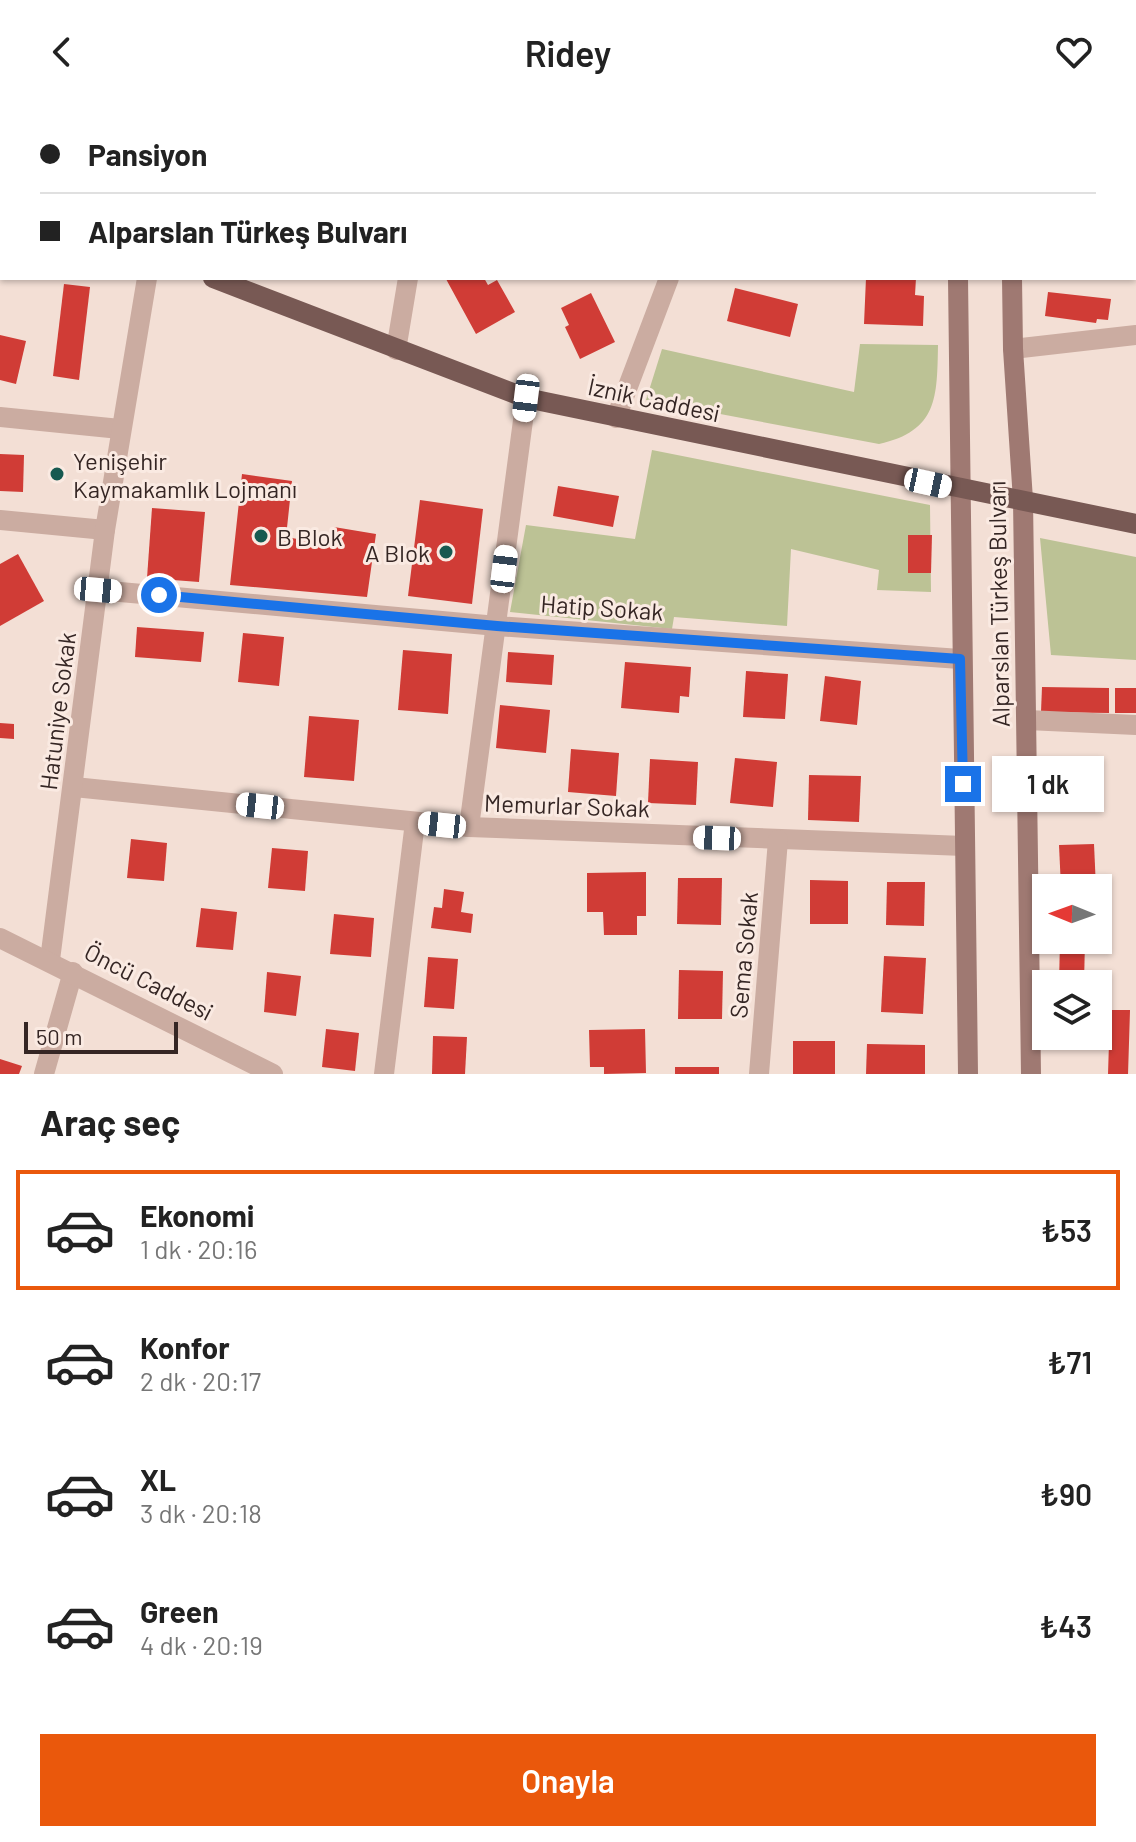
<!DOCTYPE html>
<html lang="tr">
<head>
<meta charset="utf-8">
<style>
  :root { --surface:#fff; --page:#f2f2f2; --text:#222; --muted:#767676; --line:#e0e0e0; --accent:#ea580c }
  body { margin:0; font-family:Barlow,sans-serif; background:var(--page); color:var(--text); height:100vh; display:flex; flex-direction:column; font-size:30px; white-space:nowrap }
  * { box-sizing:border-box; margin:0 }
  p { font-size:26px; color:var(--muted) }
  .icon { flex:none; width:44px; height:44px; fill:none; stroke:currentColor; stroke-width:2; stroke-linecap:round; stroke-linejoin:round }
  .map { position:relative; height:970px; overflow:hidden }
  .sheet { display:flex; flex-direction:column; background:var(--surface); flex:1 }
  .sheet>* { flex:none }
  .guide { position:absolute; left:0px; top:0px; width:1136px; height:176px; box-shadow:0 2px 6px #0004; display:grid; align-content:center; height:176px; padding:0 40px; background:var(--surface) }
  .needle { width:52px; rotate:271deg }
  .fabs { position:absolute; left:1032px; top:770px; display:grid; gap:16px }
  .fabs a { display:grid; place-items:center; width:80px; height:80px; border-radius:0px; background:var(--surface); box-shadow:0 2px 6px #0004; font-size:40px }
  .scale { position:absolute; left:24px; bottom:20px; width:154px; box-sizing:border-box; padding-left:8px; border:4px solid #352624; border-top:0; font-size:22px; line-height:28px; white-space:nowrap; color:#352624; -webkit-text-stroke:6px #faeae2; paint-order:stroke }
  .end { position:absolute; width:36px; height:36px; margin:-18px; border:10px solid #1a73e8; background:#fff; box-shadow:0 0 0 4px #fff }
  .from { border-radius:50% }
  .bubble { position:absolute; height:56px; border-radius:0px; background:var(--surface); box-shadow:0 2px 6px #0004; font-size:26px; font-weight:600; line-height:56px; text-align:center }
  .car { position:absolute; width:24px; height:48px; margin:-24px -12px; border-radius:10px; box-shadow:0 0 6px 2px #0007; background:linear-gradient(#fff 24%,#345 0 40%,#fff 0 76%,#345 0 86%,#fff 0) }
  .guide b { display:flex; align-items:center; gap:28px; height:76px; font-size:30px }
  .guide b+b { border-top:2px solid var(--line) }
  .guide i { width:20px; height:20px; background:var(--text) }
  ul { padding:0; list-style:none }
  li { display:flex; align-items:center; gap:24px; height:120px; margin:0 16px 12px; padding:0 24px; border:4px solid transparent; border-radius:0px }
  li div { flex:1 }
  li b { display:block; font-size:30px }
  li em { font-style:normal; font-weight:600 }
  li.active { border-color:var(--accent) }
  li>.icon { width:72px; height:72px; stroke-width:1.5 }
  h2 { padding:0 40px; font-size:36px; line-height:96px }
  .action { display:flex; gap:16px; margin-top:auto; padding:16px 40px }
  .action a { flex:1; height:92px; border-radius:0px; background:var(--accent); color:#fff; font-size:32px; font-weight:600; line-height:92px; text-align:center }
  header { display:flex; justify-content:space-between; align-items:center; height:104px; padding:0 40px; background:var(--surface); font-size:36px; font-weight:600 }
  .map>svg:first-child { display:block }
  .green { fill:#bcc295 }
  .building { fill:#d03c36 }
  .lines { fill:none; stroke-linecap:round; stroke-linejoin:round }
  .minor { stroke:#cbaca1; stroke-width:20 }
  .tertiary { stroke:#cbaca1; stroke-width:20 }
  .secondary { stroke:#9f7972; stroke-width:20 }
  .primary { stroke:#785954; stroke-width:20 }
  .route { stroke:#1a73e8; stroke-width:10 }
  .poi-dot { fill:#175950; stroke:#faeae2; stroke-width:3 }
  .labels { text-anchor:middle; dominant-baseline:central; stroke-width:6; stroke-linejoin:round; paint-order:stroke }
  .street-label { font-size:24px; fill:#352624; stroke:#faeae2 }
  .poi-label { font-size:24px; fill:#352624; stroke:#faeae2; text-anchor:start }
</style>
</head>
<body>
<header><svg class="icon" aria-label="back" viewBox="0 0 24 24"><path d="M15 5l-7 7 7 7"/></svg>Ridey<svg class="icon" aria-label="heart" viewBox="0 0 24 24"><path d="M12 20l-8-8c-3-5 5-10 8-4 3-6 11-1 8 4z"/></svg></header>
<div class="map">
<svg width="1136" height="970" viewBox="0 0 1136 970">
  <rect width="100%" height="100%" fill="#f3dfd5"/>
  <g class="green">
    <path d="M860 240 938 241C937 293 938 327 879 340L646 296 662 245 854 288Z"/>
    <polygon points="652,346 930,401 931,488 877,486 879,466 791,445 787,522 674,513 672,525 510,508 526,421 635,435"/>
    <polygon points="1040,434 1136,453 1136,556 1051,551"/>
  </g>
  <g class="building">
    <polygon points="448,174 484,174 488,181 497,176 515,208 476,230 446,175"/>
    <polygon points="866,174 916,174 915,191 924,192 923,222 864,220"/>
    <polygon points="64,180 90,183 79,276 53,272"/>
    <polygon points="735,184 798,200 790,233 727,217"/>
    <polygon points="1048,188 1111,195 1108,216 1097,215 1096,219 1045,212"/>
    <polygon points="591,189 615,238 580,255 565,223 569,221 561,204"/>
    <polygon points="0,231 26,237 16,280 0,276"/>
    <polygon points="0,350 24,351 23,388 0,387"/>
    <polygon points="242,370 292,377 286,433 332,441 334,423 376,430 367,493 230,481"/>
    <polygon points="558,382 619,392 613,423 553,412"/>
    <polygon points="420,396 483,405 472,500 408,492"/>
    <polygon points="152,404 205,408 199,478 147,474"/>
    <polygon points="908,431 932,431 931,469 908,469"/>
    <polygon points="18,450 44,497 0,522 0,460"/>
    <polygon points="137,523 204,528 201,558 135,553"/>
    <polygon points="243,529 284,533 279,582 238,578"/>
    <polygon points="403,546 452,550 448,610 398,606"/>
    <polygon points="508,548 554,551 552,581 506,578"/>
    <polygon points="625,558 691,563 689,593 680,592 679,609 621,604"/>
    <polygon points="746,567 788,570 785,615 743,613"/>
    <polygon points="825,572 861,577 857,621 820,617"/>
    <polygon points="1042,583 1109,584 1109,609 1041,608"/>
    <rect x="1115" y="584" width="21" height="25"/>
    <polygon points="500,601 550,606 546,649 496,644"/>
    <polygon points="309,612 359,616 354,677 304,673"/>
    <polygon points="0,619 14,620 14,635 0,634"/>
    <polygon points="571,645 619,649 616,692 568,688"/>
    <polygon points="735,654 777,658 773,703 730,699"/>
    <polygon points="650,655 698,658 696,701 648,699"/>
    <polygon points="1057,656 1096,656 1095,705 1057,704"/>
    <polygon points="809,671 861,672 859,718 808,716"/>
    <polygon points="131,735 167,739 164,777 127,774"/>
    <polygon points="1094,740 1096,784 1061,784 1059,741"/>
    <polygon points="272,744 308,747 305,787 268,784"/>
    <polygon points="646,768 646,812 637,812 637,831 604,831 603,808 587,808 587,769"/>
    <polygon points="678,774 722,774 721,821 677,820"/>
    <polygon points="810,776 848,777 848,820 810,820"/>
    <polygon points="887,778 925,778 924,822 886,821"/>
    <polygon points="444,785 464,788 461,808 473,810 471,829 431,824 434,803 442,804"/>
    <polygon points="201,804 237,808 233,846 196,843"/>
    <polygon points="334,810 374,814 371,853 330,850"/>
    <polygon points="1060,836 1085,836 1084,880 1059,880"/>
    <polygon points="884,852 926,854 923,910 881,908"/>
    <polygon points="428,853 458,855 454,905 424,903"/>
    <polygon points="679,866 723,867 722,915 678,915"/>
    <polygon points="267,868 301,872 296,912 264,908"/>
    <polygon points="1110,906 1130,906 1128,970 1108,970"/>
    <polygon points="326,925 359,929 355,967 322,963"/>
    <polygon points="645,925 646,969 604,970 604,963 590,963 589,926"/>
    <polygon points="433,932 467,933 465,970 432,970"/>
    <rect x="793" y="937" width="42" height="33"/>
    <polygon points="867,940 925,941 925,970 866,970"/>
    <polygon points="0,955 22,962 19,970 0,970"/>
    <rect x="675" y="963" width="44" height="7"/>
  </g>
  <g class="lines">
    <g class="minor">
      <polyline points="177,2 177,0"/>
      <polyline points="435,2 436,0"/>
      <polyline points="719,2 720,0"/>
      <polyline points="1013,245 1136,231"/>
      <polyline points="396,246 408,174"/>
      <polyline points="0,313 120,325"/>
      <polyline points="616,314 669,174"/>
      <polyline points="0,416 105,426"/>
      <polyline points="98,486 497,522 960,555"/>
      <polyline points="1027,616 1136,621"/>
      <polyline points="74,683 469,723 964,742"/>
      <polyline points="469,723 526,294"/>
      <polyline points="50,856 105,426 147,174"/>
      <polyline points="44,970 73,868"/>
      <polyline points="384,970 415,718"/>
      <polyline points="759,970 778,736"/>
    </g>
    <polyline class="tertiary" points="0,834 273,970"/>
    <g class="secondary">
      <polyline points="955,0 956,2"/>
      <polyline points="1011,0 1011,2"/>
      <polyline points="958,174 968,970"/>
      <polyline points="1012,174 1013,245 1023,396 1031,970"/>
    </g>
    <g class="primary">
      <polyline points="0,67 2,68"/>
      <polyline points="213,174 526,294 1136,420"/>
    </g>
  </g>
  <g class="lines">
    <polyline class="route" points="159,491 497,522 960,555 963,680"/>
  </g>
  <g class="poi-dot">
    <circle cx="57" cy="370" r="8"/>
    <circle cx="261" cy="432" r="8"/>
    <circle cx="446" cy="448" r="8"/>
  </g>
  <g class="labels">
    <g class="street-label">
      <text transform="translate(654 295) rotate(12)">İznik Caddesi</text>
      <text transform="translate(998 500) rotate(-91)">Alparslan Türkeş Bulvarı</text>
      <text transform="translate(602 503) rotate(4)">Hatip Sokak</text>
      <text transform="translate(57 607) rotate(-83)">Hatuniye Sokak</text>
      <text transform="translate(567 701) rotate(2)">Memurlar Sokak</text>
      <text transform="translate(743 851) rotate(-85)">Sema Sokak</text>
      <text transform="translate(149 877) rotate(27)">Öncü Caddesi</text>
    </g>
    <g class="poi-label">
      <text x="73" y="356">Yenişehir<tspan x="73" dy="28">Kaymakamlık Lojmanı</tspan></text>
      <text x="277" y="432">B Blok</text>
      <text x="430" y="448" text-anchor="end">A Blok</text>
    </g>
  </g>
</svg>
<div class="fabs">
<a><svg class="needle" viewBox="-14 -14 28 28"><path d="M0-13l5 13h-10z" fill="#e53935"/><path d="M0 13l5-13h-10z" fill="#767676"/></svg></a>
<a><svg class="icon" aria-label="layers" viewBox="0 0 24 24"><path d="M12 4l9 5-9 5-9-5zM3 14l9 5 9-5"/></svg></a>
</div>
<div class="scale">50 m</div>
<i class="end from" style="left:159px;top:491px"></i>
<i class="end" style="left:963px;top:680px"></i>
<div class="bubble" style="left:992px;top:652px;width:112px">1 dk</div>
<i class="car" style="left:526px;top:294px;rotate:187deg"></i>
<i class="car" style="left:928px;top:379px;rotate:102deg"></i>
<i class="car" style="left:504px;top:465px;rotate:7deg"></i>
<i class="car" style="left:98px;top:486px;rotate:95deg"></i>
<i class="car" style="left:260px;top:702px;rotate:276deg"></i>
<i class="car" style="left:442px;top:721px;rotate:276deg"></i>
<i class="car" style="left:717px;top:734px;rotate:272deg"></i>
<div class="guide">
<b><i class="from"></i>Pansiyon</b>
<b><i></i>Alparslan Türkeş Bulvarı</b>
</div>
</div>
<section class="sheet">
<h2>Araç seç</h2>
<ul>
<li class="active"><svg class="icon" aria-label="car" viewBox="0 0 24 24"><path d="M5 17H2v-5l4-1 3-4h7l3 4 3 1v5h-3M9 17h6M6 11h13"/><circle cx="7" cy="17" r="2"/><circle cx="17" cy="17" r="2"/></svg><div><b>Ekonomi</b><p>1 dk · 20:16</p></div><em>₺53</em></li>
<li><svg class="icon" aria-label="car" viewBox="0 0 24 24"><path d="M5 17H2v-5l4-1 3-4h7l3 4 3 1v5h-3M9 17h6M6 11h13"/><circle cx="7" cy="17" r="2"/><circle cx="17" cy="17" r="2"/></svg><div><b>Konfor</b><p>2 dk · 20:17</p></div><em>₺71</em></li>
<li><svg class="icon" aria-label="car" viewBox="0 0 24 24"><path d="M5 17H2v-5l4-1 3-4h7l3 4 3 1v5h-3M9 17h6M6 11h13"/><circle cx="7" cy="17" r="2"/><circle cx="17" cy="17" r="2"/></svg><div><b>XL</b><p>3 dk · 20:18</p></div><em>₺90</em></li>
<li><svg class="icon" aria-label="car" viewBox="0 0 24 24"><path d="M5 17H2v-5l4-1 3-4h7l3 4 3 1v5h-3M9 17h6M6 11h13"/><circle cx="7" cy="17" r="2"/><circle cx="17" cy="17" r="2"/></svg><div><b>Green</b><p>4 dk · 20:19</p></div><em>₺43</em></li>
</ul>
<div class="action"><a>Onayla</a></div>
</section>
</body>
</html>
